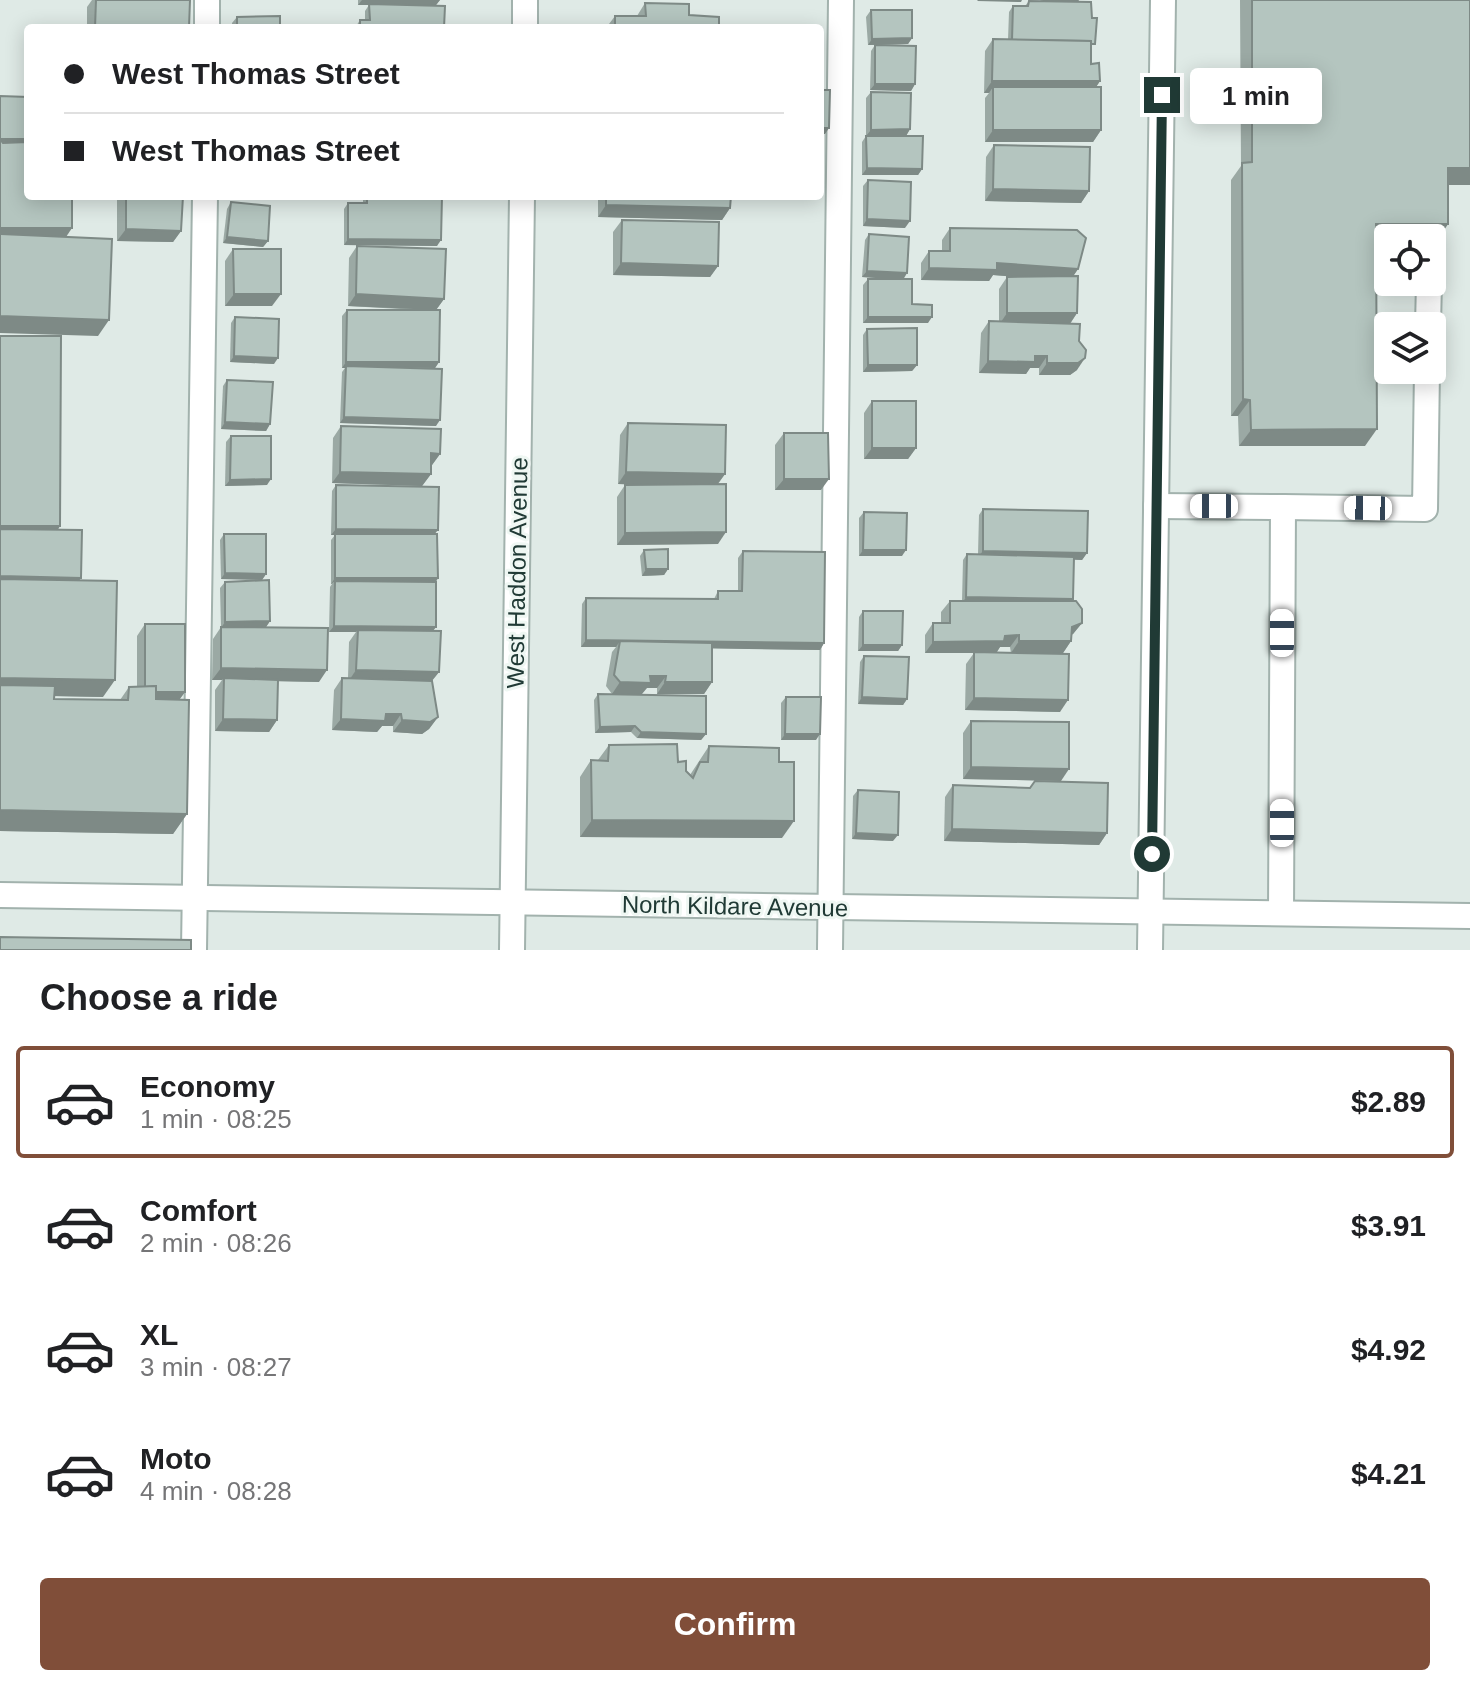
<!DOCTYPE html>
<html lang="en">
<head>
<meta charset="utf-8">
<style>
  :root { --surface:#fff; --page:#f6f6f6; --text:#202124; --muted:#757577; --line:#e0e0e0; --accent:#804e39 }
  body { margin:0; font-family:Helvetica,sans-serif; background:var(--page); color:var(--text); height:100vh; display:flex; flex-direction:column; font-size:30px; white-space:nowrap }
  * { box-sizing:border-box; margin:0 }
  p { font-size:26px; color:var(--muted) }
  .icon { flex:none; width:44px; height:44px; fill:none; stroke:currentColor; stroke-width:2; stroke-linecap:round; stroke-linejoin:round }
  .map { position:relative; height:950px; overflow:hidden }
  .details { display:flex; flex-direction:column; background:var(--surface); flex:1 }
  .details>* { flex:none }
  .guide { position:absolute; left:24px; top:24px; width:800px; height:176px; border-radius:8px; box-shadow:0 4px 20px #0003; display:grid; align-content:center; height:176px; padding:0 40px; background:var(--surface) }
  .controls { position:absolute; left:1374px; top:224px; display:grid; gap:16px }
  .controls a { display:grid; place-items:center; width:72px; height:72px; border-radius:8px; background:var(--surface); box-shadow:0 4px 20px #0003; font-size:40px }
  .end { position:absolute; width:36px; height:36px; margin:-18px; border:10px solid #203a35; background:#fff; box-shadow:0 0 0 4px #fff }
  .from { border-radius:50% }
  .bubble { position:absolute; height:56px; border-radius:8px; background:var(--surface); box-shadow:0 4px 20px #0003; font-size:26px; font-weight:700; line-height:56px; text-align:center }
  .car { position:absolute; width:24px; height:48px; margin:-24px -12px; border-radius:10px; box-shadow:0 0 6px 2px #0007; background:linear-gradient(#fff 24%,#345 0 40%,#fff 0 76%,#345 0 86%,#fff 0) }
  .guide b { display:flex; align-items:center; gap:28px; height:76px; font-size:30px }
  .guide b+b { border-top:2px solid var(--line) }
  .guide i { width:20px; height:20px; background:var(--text) }
  ul { padding:0; list-style:none }
  li { display:flex; align-items:center; gap:24px; height:112px; margin:0 16px 12px; padding:0 24px; border:4px solid transparent; border-radius:8px }
  li div { flex:1 }
  li b { display:block; font-size:30px }
  li em { font-style:normal; font-weight:700 }
  li.on { border-color:var(--accent) }
  li>.icon { width:72px; height:72px; stroke-width:1.5 }
  h2 { padding:0 40px; font-size:36px; line-height:96px }
  .primary-button { display:flex; gap:16px; margin-top:auto; padding:16px 40px }
  .primary-button a { flex:1; height:92px; border-radius:8px; background:var(--accent); color:#fff; font-size:32px; font-weight:700; line-height:92px; text-align:center }
  .map>svg:first-child { display:block }
  .lines { fill:none; stroke-linecap:round; stroke-linejoin:round }
  .minor-casing { stroke:#a2b2ad; stroke-width:28 }
  .minor { stroke:#fff; stroke-width:24 }
  .wall { fill:#9ba9a4; fill-rule:evenodd }
  .shaded-wall { fill:#7e8a86 }
  .building { fill:#b4c5bf; stroke:#7e8a86; stroke-width:2 }
  .route { stroke:#203a35; stroke-width:10 }
  .labels { text-anchor:middle; dominant-baseline:central; stroke-width:6; stroke-linejoin:round; paint-order:stroke }
  .street-label { font-size:24px; fill:#203a35; stroke:#eff7f3 }
</style>
</head>
<body>
<div class="map">
<svg width="1470" height="950" viewBox="0 0 1470 950">
  <rect width="100%" height="100%" fill="#dfeae6"/>
  <g class="lines">
    <defs>
      <g id="minor">
        <polyline points="207,28 207,0"/>
        <polyline points="525,28 525,0"/>
        <polyline points="1428,326 1429,282"/>
        <polyline points="1156,506 1283,507 1281,913"/>
        <polyline points="1283,507 1425,509 1427,370"/>
        <polyline points="0,895 1470,916"/>
        <polyline points="194,950 205,196"/>
        <polyline points="512,950 522,196"/>
        <polyline points="830,950 841,0"/>
        <polyline points="1150,950 1163,0"/>
      </g>
    </defs>
    <use href="#minor" class="minor-casing"/>
    <use href="#minor" class="minor"/>
  </g>
  <g class="wall">
    <polygon points="92,0 190,0 189,28 87,28 87,7"/>
    <polygon points="358,0 440,0 436,5 444,28 355,28 360,20 365,20 365,11 369,5 358,5"/>
    <polygon points="1040,0 1079,0 1077,2 1091,50 1091,64 1100,81 1096,87 1101,130 1093,142 985,142 985,98 989,93 984,93 985,51 993,39 1008,40 1009,12 1013,6 1025,6 1029,1 1041,1"/>
    <polygon points="1240,0 1470,0 1470,185 1448,185 1448,224 1437,240 1388,238 1388,241 1376,241 1365,446 1239,446 1238,416 1231,416 1231,180 1241,166"/>
    <polygon points="645,3 689,15 719,28 606,28 615,16 637,16"/>
    <polygon points="871,10 912,38 908,44 876,45 915,84 911,91 870,90 871,51 875,45 868,45 866,17"/>
    <polygon points="237,17 280,28 232,28 232,23"/>
    <polygon points="871,92 910,129 906,136 922,169 918,175 862,175 862,142 866,136 866,98"/>
    <polygon points="994,145 1089,191 1081,203 985,201 986,157"/>
    <polygon points="868,180 905,228 863,226 863,186"/>
    <polygon points="120,196 183,196 181,231 173,242 117,241 117,200"/>
    <polygon points="363,196 442,196 437,246 344,245 344,209 348,203 363,203"/>
    <polygon points="598,196 731,196 730,208 722,220 598,217"/>
    <polygon points="231,202 268,241 263,247 223,243 227,209"/>
    <polygon points="622,220 718,266 710,277 613,275 613,232"/>
    <polygon points="950,228 1078,269 1073,276 1077,313 1070,324 1077,370 1070,375 1039,375 1039,368 1030,368 1026,374 979,373 981,333 989,321 999,322 999,289 1007,277 1016,277 993,275 989,281 921,280 921,263 929,251 942,251 942,240"/>
    <polygon points="869,234 903,279 912,304 928,323 863,323 863,285 868,279 899,279 862,277 865,240"/>
    <polygon points="357,246 444,299 436,310 439,362 435,368 436,426 340,423 342,372 345,368 342,368 342,316 347,310 418,310 348,306 349,258"/>
    <polygon points="233,249 272,306 225,306 225,261"/>
    <polygon points="235,317 274,364 230,362 231,323"/>
    <polygon points="867,329 917,365 912,371 863,372 863,335"/>
    <polygon points="0,336 58,530 81,578 79,580 103,697 54,696 54,699 120,700 129,687 137,687 137,636 145,624 185,692 179,700 187,814 173,834 0,831"/>
    <polygon points="227,380 270,424 266,431 221,429 223,386"/>
    <polygon points="872,401 916,448 908,459 864,459 864,413"/>
    <polygon points="628,423 725,474 718,484 718,544 617,545 617,497 625,485 643,485 618,484 620,435"/>
    <polygon points="341,426 440,454 432,465 431,474 422,486 332,483 333,438"/>
    <polygon points="784,433 821,490 775,490 775,445"/>
    <polygon points="231,436 267,485 225,486 226,442"/>
    <polygon points="336,485 434,534 438,578 436,582 436,627 433,631 439,672 432,681 438,717 429,729 422,734 393,732 393,726 382,726 377,732 332,730 334,690 342,678 348,678 349,642 356,632 329,632 330,587 332,584 331,584 331,540 335,535 331,535 332,491"/>
    <path d="M983 509 1087 553 1082 560 1074 559 1073 599 1072 601 1082 623 1073 634 1071 635V641L1063 653 1060 712 965 710 966 664 974 653H925V635L933 623H941V612L950 601H962L963 560 967 554H978L979 515ZM1000 647H1010L1011 653 997 652Z"/>
    <polygon points="864,512 902,556 859,556 859,518"/>
    <polygon points="224,534 266,574 262,580 221,579 220,540"/>
    <polygon points="644,550 668,569 664,575 642,576 640,556"/>
    <polygon points="743,551 824,643 820,650 712,648 712,682 704,694 657,694 657,688 647,688 612,694 606,686 612,652 616,647 581,647 582,604 586,598 714,599 718,591 738,591 738,558"/>
    <polygon points="225,582 270,621 266,627 319,682 278,681 277,720 269,732 215,731 215,690 222,680 212,680 213,639 221,627 220,588"/>
    <polygon points="863,611 902,645 898,651 858,651 859,617"/>
    <polygon points="864,656 907,699 903,705 858,704 860,662"/>
    <polygon points="598,694 706,734 701,740 637,738 631,732 595,733 594,700"/>
    <polygon points="786,697 816,740 781,740 781,703"/>
    <polygon points="971,721 1061,781 963,779 963,733"/>
    <polygon points="609,745 678,762 690,775 709,746 782,838 580,837 580,777 591,760 598,760"/>
    <polygon points="953,785 1107,833 1099,845 944,841 945,797"/>
    <polygon points="858,790 893,841 852,839 853,796"/>
  </g>
  <g class="shaded-wall">
    <polygon points="362,0 440,0 436,5 358,5"/>
    <polygon points="978,0 1022,0 1021,2 977,1"/>
    <polygon points="1043,0 1079,0 1077,3 1041,2"/>
    <polygon points="912,38 908,44 868,45 872,39"/>
    <polygon points="992,81 1100,81 1092,93 993,87 989,93 984,93"/>
    <polygon points="875,84 915,84 911,91 870,90"/>
    <polygon points="820,128 829,128 825,134 820,134"/>
    <polygon points="910,129 906,136 866,136 871,130"/>
    <polygon points="993,130 1101,130 1093,142 985,142"/>
    <rect x="0" y="139" width="28" height="6"/>
    <polygon points="867,168 922,169 918,175 862,175"/>
    <polygon points="1448,168 1470,168 1470,185 1436,185"/>
    <polygon points="993,189 1089,191 1081,203 985,201"/>
    <polygon points="606,205 730,208 722,220 598,217"/>
    <polygon points="867,219 910,221 905,228 863,226"/>
    <polygon points="1376,224 1448,224 1437,240 1432,240 1432,238 1388,238 1388,241 1364,241"/>
    <polygon points="0,228 72,228 64,240 0,240"/>
    <polygon points="126,229 181,231 173,242 117,241"/>
    <polygon points="227,237 268,241 263,247 223,243"/>
    <polygon points="348,239 441,240 437,246 344,245"/>
    <polygon points="621,263 718,266 710,277 613,275"/>
    <polygon points="997,263 1078,269 1070,281 993,275 989,281 921,280 929,268"/>
    <polygon points="867,271 907,273 903,280 862,277"/>
    <polygon points="234,294 281,294 272,306 225,306"/>
    <polygon points="356,294 444,299 436,310 348,306"/>
    <polygon points="1007,313 1077,313 1069,325 999,325"/>
    <polygon points="0,316 109,320 98,336 0,333"/>
    <polygon points="868,317 932,317 928,323 863,323"/>
    <polygon points="234,356 278,358 274,364 230,362"/>
    <polygon points="1035,356 1047,356 1039,368 1030,368 1026,374 979,373 988,361"/>
    <polygon points="1085,358 1077,370 1070,375 1039,375 1047,363"/>
    <polygon points="346,362 439,362 435,368 346,366 345,368 342,368"/>
    <polygon points="868,365 917,365 912,371 863,372"/>
    <polygon points="1243,399 1250,400 1238,416 1231,416"/>
    <polygon points="344,417 440,420 436,426 340,423"/>
    <polygon points="225,422 270,424 266,431 221,429"/>
    <polygon points="1377,429 1365,446 1239,446 1251,430"/>
    <polygon points="872,448 916,448 908,459 864,459"/>
    <polygon points="431,453 440,454 432,465"/>
    <polygon points="340,472 431,474 422,486 332,483"/>
    <polygon points="626,472 725,474 716,486 618,484"/>
    <polygon points="271,479 267,485 225,486 230,480"/>
    <polygon points="784,479 829,479 821,490 775,490"/>
    <polygon points="0,526 60,526 56,533 0,532"/>
    <polygon points="336,529 438,530 433,536 331,535"/>
    <polygon points="726,532 718,544 617,545 625,533"/>
    <polygon points="863,550 906,550 902,556 859,556"/>
    <polygon points="983,551 1087,553 1082,560 978,557"/>
    <polygon points="646,569 668,569 664,575 642,576"/>
    <polygon points="225,573 266,574 262,580 221,579"/>
    <polygon points="0,576 81,578 73,589 0,588"/>
    <polygon points="335,578 438,578 434,584 335,581 331,584"/>
    <polygon points="966,597 1073,599 1069,605 962,604"/>
    <polygon points="270,621 266,627 221,628 225,622"/>
    <polygon points="1082,623 1073,634 1063,639 1072,627"/>
    <polygon points="334,626 436,627 431,633 358,630 356,632 329,632"/>
    <polygon points="1019,635 1010,647 1000,647 996,653 925,653 933,642"/>
    <polygon points="586,640 620,641 616,647 581,647"/>
    <polygon points="620,641 824,643 820,650 619,647"/>
    <polygon points="1019,641 1071,641 1063,653 1011,653"/>
    <polygon points="863,645 902,645 898,651 858,651"/>
    <polygon points="221,668 327,670 319,682 224,680 224,678 222,680 212,680"/>
    <polygon points="356,670 439,672 430,683 348,682"/>
    <polygon points="650,676 666,676 657,688 647,688 642,694 612,694 620,682"/>
    <polygon points="0,678 115,680 103,697 0,695"/>
    <polygon points="665,682 712,682 704,694 657,694"/>
    <polygon points="145,692 185,692 176,704 137,704"/>
    <polygon points="862,697 907,699 903,705 858,704"/>
    <polygon points="974,698 1068,700 1060,712 965,710"/>
    <polygon points="386,714 401,714 393,726 382,726 377,732 332,730 341,719"/>
    <polygon points="438,717 429,729 422,734 393,732 402,720"/>
    <polygon points="223,719 277,720 269,732 215,731"/>
    <polygon points="635,726 631,732 595,733 600,727"/>
    <polygon points="641,732 706,734 701,740 637,738"/>
    <polygon points="785,734 820,734 816,740 781,740"/>
    <polygon points="971,767 1069,769 1061,781 963,779"/>
    <polygon points="0,810 187,814 173,834 0,831"/>
    <polygon points="592,820 794,821 782,838 580,837"/>
    <polygon points="952,829 1107,833 1099,845 944,841"/>
    <polygon points="856,833 898,835 893,841 852,839"/>
  </g>
  <g class="building">
    <polygon points="96,0 190,0 189,28 95,28"/>
    <polygon points="1252,0 1470,0 1470,168 1448,168 1448,224 1376,224 1377,429 1251,430 1250,400 1243,399 1242,163 1252,162"/>
    <polygon points="1029,1 1091,2 1092,18 1097,18 1095,44 1091,44 1091,41 1012,40 1013,6 1028,6"/>
    <polygon points="645,3 689,4 689,15 719,17 719,28 615,28 615,16 646,16"/>
    <polygon points="369,4 445,6 444,28 360,28 360,20 370,20"/>
    <polygon points="871,10 912,10 912,38 872,39"/>
    <polygon points="280,16 280,28 237,28 237,17"/>
    <polygon points="993,39 1091,41 1091,64 1099,63 1100,81 992,81"/>
    <polygon points="875,45 916,46 915,84 875,84"/>
    <rect x="993" y="87" width="108" height="43"/>
    <polygon points="820,90 830,90 829,128 820,128"/>
    <polygon points="871,92 911,93 910,129 871,130"/>
    <polygon points="0,96 28,97 28,139 0,139"/>
    <polygon points="866,136 923,136 922,169 867,168"/>
    <polygon points="0,139 3,143 28,142 28,196 47,196 47,199 72,199 72,228 0,228"/>
    <polygon points="994,145 1090,147 1089,191 993,189"/>
    <polygon points="868,180 911,182 910,221 867,219"/>
    <polygon points="126,196 183,196 181,231 126,229"/>
    <polygon points="367,196 442,196 441,240 348,239 348,203 367,203"/>
    <polygon points="606,196 731,196 730,208 606,205"/>
    <polygon points="231,202 270,206 268,241 227,237"/>
    <polygon points="622,220 719,222 718,266 621,263"/>
    <polygon points="950,228 1077,230 1086,238 1078,269 997,263 997,270 929,268 929,251 950,251"/>
    <polygon points="0,229 2,229 2,234 112,239 109,320 0,316"/>
    <polygon points="869,234 909,237 907,273 867,271"/>
    <polygon points="357,246 446,249 444,299 356,294"/>
    <polygon points="233,249 281,249 281,294 234,294"/>
    <polygon points="1078,276 1077,313 1007,313 1007,277"/>
    <polygon points="868,279 912,279 912,304 932,305 932,317 868,317"/>
    <polygon points="347,310 440,310 439,362 346,362"/>
    <polygon points="235,317 279,319 278,358 234,356"/>
    <polygon points="989,321 1080,324 1079,341 1086,350 1085,358 1078,363 1047,363 1047,356 1035,356 1035,362 988,361"/>
    <polygon points="917,328 917,365 868,365 867,329"/>
    <polygon points="0,336 61,336 60,526 0,526"/>
    <polygon points="346,366 442,369 440,420 344,417"/>
    <polygon points="227,380 273,382 270,424 225,422"/>
    <rect x="872" y="401" width="44" height="47"/>
    <polygon points="628,423 726,425 725,474 626,472"/>
    <polygon points="341,426 441,429 440,454 431,453 431,474 340,472"/>
    <polygon points="784,433 828,433 829,479 784,479"/>
    <polygon points="231,436 271,436 271,479 230,480"/>
    <polygon points="726,484 726,532 625,533 625,485"/>
    <polygon points="336,485 439,487 438,530 336,529"/>
    <polygon points="983,509 1088,511 1087,553 983,551"/>
    <polygon points="864,512 907,513 906,550 863,550"/>
    <polygon points="0,529 82,530 81,578 0,576"/>
    <polygon points="224,534 266,534 266,574 225,573"/>
    <polygon points="335,534 437,534 438,578 335,578"/>
    <polygon points="668,549 668,569 646,569 644,550"/>
    <polygon points="743,551 825,552 824,643 586,640 586,598 718,599 718,591 742,591"/>
    <polygon points="967,554 1074,557 1073,599 966,597"/>
    <polygon points="0,579 117,581 115,680 0,678"/>
    <polygon points="269,580 270,621 225,622 225,582"/>
    <polygon points="335,581 436,582 436,627 334,626"/>
    <polygon points="950,601 1076,601 1082,609 1082,623 1072,627 1071,641 1019,641 1019,635 1005,636 1004,641 933,642 933,623 950,623"/>
    <polygon points="863,611 903,611 902,645 863,645"/>
    <polygon points="145,624 185,624 185,692 156,692 156,686 145,687"/>
    <polygon points="221,627 328,628 327,670 221,668"/>
    <polygon points="358,630 441,631 439,672 356,670"/>
    <polygon points="620,641 712,643 712,682 665,682 666,676 650,676 651,683 620,682 614,675"/>
    <polygon points="974,652 1069,654 1068,700 974,698"/>
    <polygon points="864,656 909,657 907,699 862,697"/>
    <polygon points="224,678 278,680 277,720 223,719"/>
    <polygon points="342,678 432,681 438,717 430,722 402,720 401,714 386,714 385,721 341,719"/>
    <polygon points="0,685 55,686 54,699 128,700 129,687 156,686 156,699 189,700 187,814 0,810"/>
    <polygon points="598,694 706,696 706,734 641,732 635,726 600,727"/>
    <polygon points="786,697 821,697 820,734 785,734"/>
    <polygon points="971,721 1069,722 1069,769 971,767"/>
    <polygon points="677,744 678,762 686,761 686,771 693,778 700,762 708,762 709,746 779,748 779,762 794,762 794,821 592,820 591,760 608,761 609,745"/>
    <polygon points="1035,781 1108,783 1107,833 952,829 953,785 1030,788"/>
    <polygon points="858,790 899,792 898,835 856,833"/>
    <polygon points="0,937 191,940 191,950 0,950"/>
  </g>
  <g class="lines">
    <polyline class="route" points="1152,854 1162,95"/>
  </g>
  <g class="labels">
    <g class="street-label">
      <text transform="translate(517 573) rotate(-89)">West Haddon Avenue</text>
      <text transform="translate(735 906) rotate(1)">North Kildare Avenue</text>
    </g>
  </g>
</svg>
<div class="controls">
<a><svg class="icon" aria-label="locate" viewBox="0 0 24 24"><circle cx="12" cy="12" r="6"/><path d="M12 2v4M12 18v4M2 12h4M18 12h4"/></svg></a>
<a><svg class="icon" aria-label="layers" viewBox="0 0 24 24"><path d="M12 4l9 5-9 5-9-5zM3 14l9 5 9-5"/></svg></a>
</div>
<i class="end from" style="left:1152px;top:854px"></i>
<i class="end" style="left:1162px;top:95px"></i>
<div class="bubble" style="left:1190px;top:68px;width:132px">1 min</div>
<i class="car" style="left:1214px;top:506px;rotate:270deg"></i>
<i class="car" style="left:1368px;top:508px;rotate:271deg"></i>
<i class="car" style="left:1282px;top:633px;rotate:0deg"></i>
<i class="car" style="left:1282px;top:823px;rotate:0deg"></i>
<div class="guide">
<b><i class="from"></i>West Thomas Street</b>
<b><i></i>West Thomas Street</b>
</div>
</div>
<section class="details">
<h2>Choose a ride</h2>
<ul>
<li class="on"><svg class="icon" aria-label="car" viewBox="0 0 24 24"><path d="M5 17H2v-5l4-1 3-4h7l3 4 3 1v5h-3M9 17h6M6 11h13"/><circle cx="7" cy="17" r="2"/><circle cx="17" cy="17" r="2"/></svg><div><b>Economy</b><p>1 min · 08:25</p></div><em>$2.89</em></li>
<li><svg class="icon" aria-label="car" viewBox="0 0 24 24"><path d="M5 17H2v-5l4-1 3-4h7l3 4 3 1v5h-3M9 17h6M6 11h13"/><circle cx="7" cy="17" r="2"/><circle cx="17" cy="17" r="2"/></svg><div><b>Comfort</b><p>2 min · 08:26</p></div><em>$3.91</em></li>
<li><svg class="icon" aria-label="car" viewBox="0 0 24 24"><path d="M5 17H2v-5l4-1 3-4h7l3 4 3 1v5h-3M9 17h6M6 11h13"/><circle cx="7" cy="17" r="2"/><circle cx="17" cy="17" r="2"/></svg><div><b>XL</b><p>3 min · 08:27</p></div><em>$4.92</em></li>
<li><svg class="icon" aria-label="car" viewBox="0 0 24 24"><path d="M5 17H2v-5l4-1 3-4h7l3 4 3 1v5h-3M9 17h6M6 11h13"/><circle cx="7" cy="17" r="2"/><circle cx="17" cy="17" r="2"/></svg><div><b>Moto</b><p>4 min · 08:28</p></div><em>$4.21</em></li>
</ul>
<div class="primary-button"><a>Confirm</a></div>
</section>
</body>
</html>
